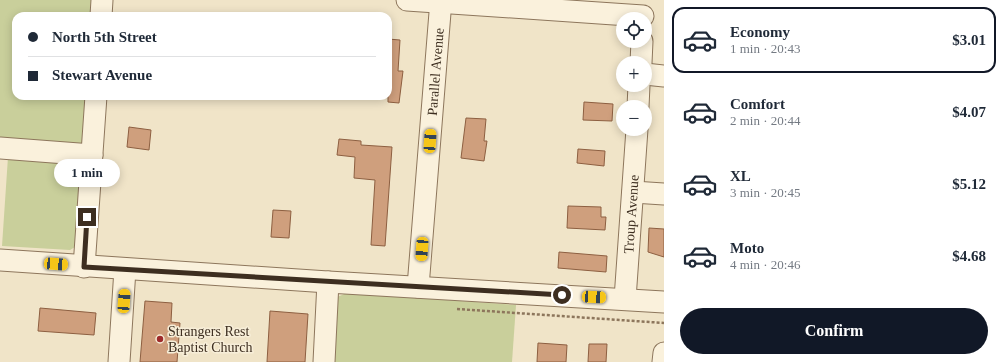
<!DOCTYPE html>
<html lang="en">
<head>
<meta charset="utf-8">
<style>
  :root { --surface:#fff; --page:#f2f2f3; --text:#1f2937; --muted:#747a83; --line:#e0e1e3; --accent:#111827 }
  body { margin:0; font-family:Georgia,serif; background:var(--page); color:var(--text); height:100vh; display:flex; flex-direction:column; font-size:15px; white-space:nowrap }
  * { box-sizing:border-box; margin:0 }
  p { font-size:13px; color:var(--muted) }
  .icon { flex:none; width:22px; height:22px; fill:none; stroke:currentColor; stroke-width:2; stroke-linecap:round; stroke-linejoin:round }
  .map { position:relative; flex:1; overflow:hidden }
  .side { display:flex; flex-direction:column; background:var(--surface); width:340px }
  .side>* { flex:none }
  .hud { position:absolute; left:12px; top:12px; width:380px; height:88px; border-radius:12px; box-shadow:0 2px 10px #0003; display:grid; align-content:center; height:88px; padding:0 16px; background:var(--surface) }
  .buttons { position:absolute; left:616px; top:12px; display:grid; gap:8px }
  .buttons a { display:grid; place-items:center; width:36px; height:36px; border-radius:50%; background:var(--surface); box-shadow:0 2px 10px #0003; font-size:20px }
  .end { position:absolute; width:18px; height:18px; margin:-9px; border:5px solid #3d2e20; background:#fff; box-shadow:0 0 0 2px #fff }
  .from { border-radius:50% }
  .bubble { position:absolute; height:28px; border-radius:14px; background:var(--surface); box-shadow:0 2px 10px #0003; font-size:13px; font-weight:700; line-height:28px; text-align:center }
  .car { position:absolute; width:12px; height:24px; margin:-12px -6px; border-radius:5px; box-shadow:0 0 3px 1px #0007; background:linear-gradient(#f5c518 24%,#345 0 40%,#f5c518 0 76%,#345 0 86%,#f5c518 0) }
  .hud b { display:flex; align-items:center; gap:14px; height:38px; font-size:15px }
  .hud b+b { border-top:1px solid var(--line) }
  .hud i { width:10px; height:10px; background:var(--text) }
  ul { padding:7px 0 0; list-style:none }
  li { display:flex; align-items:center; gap:12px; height:66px; margin:0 8px 6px; padding:0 8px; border:2px solid transparent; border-radius:12px }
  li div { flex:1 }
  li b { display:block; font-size:15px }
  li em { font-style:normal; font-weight:700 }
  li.current { border-color:var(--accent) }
  li>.icon { width:36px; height:36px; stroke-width:1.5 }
  .cta { display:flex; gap:8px; margin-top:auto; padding:8px 16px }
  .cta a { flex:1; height:46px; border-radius:24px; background:var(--accent); color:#fff; font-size:16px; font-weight:700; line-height:46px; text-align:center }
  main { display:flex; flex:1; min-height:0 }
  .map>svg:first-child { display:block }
  .green { fill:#c9cf9b }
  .building { fill:#cf9f7d; stroke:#8d5f41 }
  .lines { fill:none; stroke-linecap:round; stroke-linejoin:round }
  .minor-casing { stroke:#8d765c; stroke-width:23 }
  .path { stroke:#8d765c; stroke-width:2.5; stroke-dasharray:3 2; stroke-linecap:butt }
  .minor { stroke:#faf1dc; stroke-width:21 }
  .route { stroke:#3d2e20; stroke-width:5 }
  .poi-dot { fill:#9e2a2b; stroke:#f7eed8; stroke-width:1.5 }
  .labels { text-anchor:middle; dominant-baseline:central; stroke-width:3; stroke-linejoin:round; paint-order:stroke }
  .street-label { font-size:14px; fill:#3d2e20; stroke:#f7eed8 }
  .poi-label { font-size:14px; fill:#3d2e20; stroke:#f7eed8; text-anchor:start }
</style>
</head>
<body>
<main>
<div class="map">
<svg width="664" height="362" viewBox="0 0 664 362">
  <rect width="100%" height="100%" fill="#f0e4c8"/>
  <g class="green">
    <polygon points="0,0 91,0 90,16 16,16 16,96 85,96 76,240 75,247 70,250 2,246 9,142 0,141"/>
    <polygon points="347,293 516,305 512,362 330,362 337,297"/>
  </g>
  <g class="building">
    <polygon points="388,39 400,40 398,71 403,71 399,103 388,102"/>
    <polygon points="584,102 613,104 612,121 583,120"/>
    <polygon points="466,118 486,119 484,141 487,141 484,161 461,158"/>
    <polygon points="129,127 151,130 149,150 127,147"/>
    <polygon points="339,139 361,141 361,145 392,147 385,246 371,245 375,180 354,178 355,157 337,155"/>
    <polygon points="578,149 605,151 604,166 577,163"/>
    <polygon points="568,206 601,207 601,217 606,217 605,230 567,228"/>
    <polygon points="273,210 291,211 289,238 271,237"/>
    <polygon points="649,228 664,229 664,257 648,252"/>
    <polygon points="559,252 607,256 606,272 558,268"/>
    <polygon points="145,301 172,303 171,322 180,323 177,362 140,362"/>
    <polygon points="40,308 96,313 94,335 38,331"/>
    <polygon points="270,311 308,314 305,362 267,362"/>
    <polygon points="538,343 567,345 566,362 537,362"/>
    <polygon points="589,344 607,344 606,362 588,362"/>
  </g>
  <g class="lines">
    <defs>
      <g id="minor">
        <polyline points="407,0 643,16"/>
        <polyline points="101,16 102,0"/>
        <polyline points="641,63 642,41"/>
        <polyline points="645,74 664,76"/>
        <polyline points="638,107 639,85"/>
        <polyline points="0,148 92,155"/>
        <polyline points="633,192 664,194"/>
        <polyline points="0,260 328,282 664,302"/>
        <polyline points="84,267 96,96"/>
        <path id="s1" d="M418 287 441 0"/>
        <path id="s2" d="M625 299 637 129"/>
        <polyline points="119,362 125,269"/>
        <polyline points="324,362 328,282"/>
        <polyline points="663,362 664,353"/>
      </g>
    </defs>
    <use href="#minor" class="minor-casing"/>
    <polyline class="path" points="457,309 664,323"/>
    <use href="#minor" class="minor"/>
  </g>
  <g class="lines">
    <polyline class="route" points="87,217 84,267 562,295"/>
  </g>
  <circle class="poi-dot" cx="160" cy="339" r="4"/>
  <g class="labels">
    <g class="street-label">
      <text stroke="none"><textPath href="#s1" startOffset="216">Parallel Avenue</textPath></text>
      <text stroke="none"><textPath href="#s2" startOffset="85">Troup Avenue</textPath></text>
    </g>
    <g class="poi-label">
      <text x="168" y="331">Strangers Rest<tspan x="168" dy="16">Baptist Church</tspan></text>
    </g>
  </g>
</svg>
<div class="buttons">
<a><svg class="icon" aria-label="locate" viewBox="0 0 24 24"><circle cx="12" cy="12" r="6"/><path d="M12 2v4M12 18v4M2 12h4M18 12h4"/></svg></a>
<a>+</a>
<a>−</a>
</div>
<i class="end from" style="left:562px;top:295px"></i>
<i class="end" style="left:87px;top:217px"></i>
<div class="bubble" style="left:54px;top:159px;width:66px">1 min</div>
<i class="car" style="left:430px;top:141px;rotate:4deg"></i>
<i class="car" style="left:422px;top:249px;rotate:184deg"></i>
<i class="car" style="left:56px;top:264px;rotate:94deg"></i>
<i class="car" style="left:594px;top:297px;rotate:93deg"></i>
<i class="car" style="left:124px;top:301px;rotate:4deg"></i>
<div class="hud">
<b><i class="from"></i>North 5th Street</b>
<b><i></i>Stewart Avenue</b>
</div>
</div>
<section class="side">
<ul>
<li class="current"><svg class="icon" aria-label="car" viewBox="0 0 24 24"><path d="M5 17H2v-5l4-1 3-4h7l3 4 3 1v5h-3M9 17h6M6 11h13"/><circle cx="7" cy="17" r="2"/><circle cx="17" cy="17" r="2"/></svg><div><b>Economy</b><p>1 min · 20:43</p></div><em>$3.01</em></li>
<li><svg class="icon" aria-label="car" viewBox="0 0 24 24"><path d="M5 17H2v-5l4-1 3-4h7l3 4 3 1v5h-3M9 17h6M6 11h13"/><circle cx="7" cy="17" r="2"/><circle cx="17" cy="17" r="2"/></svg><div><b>Comfort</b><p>2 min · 20:44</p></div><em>$4.07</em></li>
<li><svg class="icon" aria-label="car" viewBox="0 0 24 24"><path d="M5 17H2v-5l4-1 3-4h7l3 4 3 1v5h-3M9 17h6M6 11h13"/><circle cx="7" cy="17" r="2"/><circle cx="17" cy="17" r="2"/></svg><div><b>XL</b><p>3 min · 20:45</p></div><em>$5.12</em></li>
<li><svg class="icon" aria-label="car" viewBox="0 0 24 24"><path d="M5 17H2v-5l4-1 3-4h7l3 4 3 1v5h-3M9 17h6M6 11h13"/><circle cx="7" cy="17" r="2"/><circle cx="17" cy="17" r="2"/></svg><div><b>Moto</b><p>4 min · 20:46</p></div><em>$4.68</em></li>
</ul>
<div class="cta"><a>Confirm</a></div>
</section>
</main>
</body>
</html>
